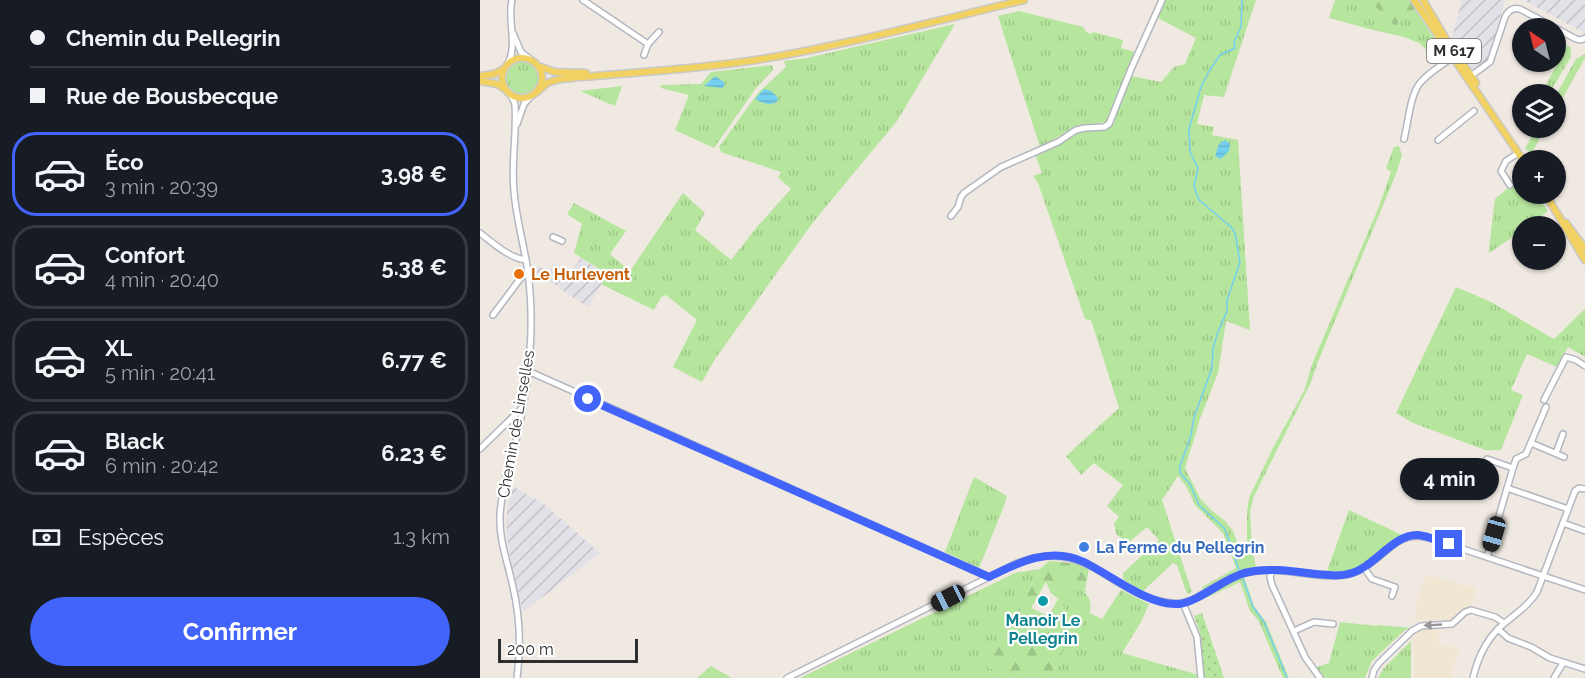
<!DOCTYPE html>
<html lang="fr">
<head>
<meta charset="utf-8">
<style>
  :root { --surface:#171b24; --page:#242831; --text:#f1f3f6; --muted:#9ea1a6; --line:#363941; --accent:#4264fb }
  body { margin:0; font-family:Raleway,sans-serif; background:var(--page); color:var(--text); height:100vh; display:flex; flex-direction:column; font-size:22px; white-space:nowrap }
  * { box-sizing:border-box; margin:0 }
  p { font-size:20px; color:var(--muted) }
  .icon { flex:none; width:33px; height:33px; fill:none; stroke:currentColor; stroke-width:2; stroke-linecap:round; stroke-linejoin:round }
  .map { position:relative; flex:1; overflow:hidden }
  .side { display:flex; flex-direction:column; background:var(--surface); width:480px }
  .side>* { flex:none }
  .top-card { display:grid; align-content:center; height:132px; padding:0 30px; background:var(--surface) }
  .needle { width:39px; rotate:325deg }
  .buttons { position:absolute; left:1032px; top:18px; display:grid; gap:12px }
  .buttons a { display:grid; place-items:center; width:54px; height:54px; border-radius:50%; background:var(--surface); box-shadow:0 2px 4px #0004; font-size:30px }
  .scale { position:absolute; left:18px; bottom:15px; width:140px; box-sizing:border-box; padding-left:6px; border:3px solid #2e2e2e; border-top:0; font-size:16px; line-height:21px; white-space:nowrap; color:#2e2e2e; -webkit-text-stroke:4px #fff; paint-order:stroke }
  .end { position:absolute; width:27px; height:27px; margin:-14px; border:8px solid #4264fb; background:#fff; box-shadow:0 0 0 3px #fff }
  .from { border-radius:50% }
  .bubble { position:absolute; height:42px; border-radius:21px; background:var(--surface); box-shadow:0 2px 4px #0004; font-size:20px; font-weight:700; line-height:42px; text-align:center }
  .car { position:absolute; width:18px; height:36px; margin:-18px -9px; border-radius:8px; box-shadow:0 0 4px 2px #0007; background:linear-gradient(#222 24%,#8ab4d8 0 40%,#222 0 76%,#8ab4d8 0 86%,#222 0) }
  .top-card b { display:flex; align-items:center; gap:21px; height:57px; font-size:22px }
  .top-card b+b { border-top:2px solid var(--line) }
  .top-card i { width:15px; height:15px; background:var(--text) }
  ul { padding:0; list-style:none }
  li { display:flex; align-items:center; gap:18px; height:84px; margin:0 12px 9px; padding:0 18px; border:3px solid var(--line); border-radius:24px }
  li div { flex:1 }
  li b { display:block; font-size:22px }
  li em { font-style:normal; font-weight:700 }
  li.selected { border-color:var(--accent) }
  li>.icon { width:54px; height:54px; stroke-width:1.5 }
  .pay { display:flex; align-items:center; gap:15px; height:66px; padding:0 30px; font-size:22px }
  .pay p { margin-inline-start:auto }
  .action { display:flex; gap:12px; margin-top:auto; padding:12px 30px }
  .action a { flex:1; height:69px; border-radius:36px; background:var(--accent); color:#fff; font-size:24px; font-weight:700; line-height:69px; text-align:center }
  main { display:flex; flex:1; min-height:0 }
  .map>svg:first-child { display:block }
  .industrial { fill:url(#industrial-furrows) }
  .education { fill:#f0e6d1 }
  .grass { fill:url(#grass-tufts) }
  .forest { fill:url(#forest-firs) }
  .garden { fill:url(#garden-dots) }
  .water { fill:url(#water-rules) }
  .lines { fill:none; stroke-linecap:round; stroke-linejoin:round }
  .stream { stroke:#75cff0; stroke-width:1.5 }
  .minor-casing { stroke:#b4b7c1; stroke-width:8 }
  .major-casing { stroke:#c9c9c9; stroke-width:9 }
  .minor { stroke:#fff; stroke-width:5 }
  .major { stroke:#f2d163; stroke-width:6 }
  .oneway { fill:#969696 }
  .route { stroke:#4264fb; stroke-width:8 }
  .food-dot { fill:#e8710a; stroke:#fff; stroke-width:2 }
  .shop-dot { fill:#3f7fe0; stroke:#fff; stroke-width:2 }
  .culture-dot { fill:#0f9aa8; stroke:#fff; stroke-width:2 }
  .labels { text-anchor:middle; dominant-baseline:central; stroke-width:4.5; stroke-linejoin:round; paint-order:stroke }
  .shield { fill:#fff; stroke:#6d6d6d; stroke-width:1.5 }
  .shield-label { font-size:15px; font-weight:bold; fill:#2e2e2e }
  .food-label { font-size:16px; font-weight:bold; fill:#c56008; stroke:#fff; text-anchor:start }
  .street-label { font-size:16px; fill:#2e2e2e; stroke:#fff }
  .shop-label { font-size:16px; font-weight:bold; fill:#366cbe; stroke:#fff; text-anchor:start }
  .culture-label { font-size:16px; font-weight:bold; fill:#0d838f; stroke:#fff }
</style>
</head>
<body>
<main>
<section class="side">
<div class="top-card">
<b><i class="from"></i>Chemin du Pellegrin</b>
<b><i></i>Rue de Bousbecque</b>
</div>
<ul>
<li class="selected"><svg class="icon" aria-label="car" viewBox="0 0 24 24"><path d="M5 17H2v-5l4-1 3-4h7l3 4 3 1v5h-3M9 17h6M6 11h13"/><circle cx="7" cy="17" r="2"/><circle cx="17" cy="17" r="2"/></svg><div><b>Éco</b><p>3 min · 20:39</p></div><em>3.98 €</em></li>
<li><svg class="icon" aria-label="car" viewBox="0 0 24 24"><path d="M5 17H2v-5l4-1 3-4h7l3 4 3 1v5h-3M9 17h6M6 11h13"/><circle cx="7" cy="17" r="2"/><circle cx="17" cy="17" r="2"/></svg><div><b>Confort</b><p>4 min · 20:40</p></div><em>5.38 €</em></li>
<li><svg class="icon" aria-label="car" viewBox="0 0 24 24"><path d="M5 17H2v-5l4-1 3-4h7l3 4 3 1v5h-3M9 17h6M6 11h13"/><circle cx="7" cy="17" r="2"/><circle cx="17" cy="17" r="2"/></svg><div><b>XL</b><p>5 min · 20:41</p></div><em>6.77 €</em></li>
<li><svg class="icon" aria-label="car" viewBox="0 0 24 24"><path d="M5 17H2v-5l4-1 3-4h7l3 4 3 1v5h-3M9 17h6M6 11h13"/><circle cx="7" cy="17" r="2"/><circle cx="17" cy="17" r="2"/></svg><div><b>Black</b><p>6 min · 20:42</p></div><em>6.23 €</em></li>
</ul>
<div class="pay"><svg class="icon" aria-label="cash" viewBox="0 0 24 24"><path d="M3 7h18v10H3z"/><circle cx="12" cy="12" r="2"/></svg>Espèces<p>1.3 km</p></div>
<div class="action"><a>Confirmer</a></div>
</section>
<div class="map">
<svg width="1105" height="678" viewBox="0 0 1105 678">
  <defs>
    <pattern id="industrial-furrows" width="10" height="10" patternUnits="userSpaceOnUse" patternTransform="scale(1.5)"><rect width="10" height="10" fill="#e3e1e8"/><path d="M-1 1l2-2M0 10L10 0M9 11l2-2" fill="none" stroke="#c3c1c7"/></pattern>
    <pattern id="grass-tufts" width="24" height="20" patternUnits="userSpaceOnUse" patternTransform="scale(1.5)"><rect width="24" height="20" fill="#b6e59e"/><path d="M3 7l-1-3M5 7V3M7 7l1-3M15 17l-1-3M17 17v-4M19 17l1-3" fill="none" stroke="#9dc588"/></pattern>
    <pattern id="forest-firs" width="22" height="20" patternUnits="userSpaceOnUse" patternTransform="scale(1.5)"><rect width="22" height="20" fill="#b6e59e"/><path d="M5 1l3.5 6h-7zM16 11l3.5 6h-7z" fill="#9dc588"/></pattern>
    <pattern id="garden-dots" width="8" height="8" patternUnits="userSpaceOnUse" patternTransform="scale(1.5)"><rect width="8" height="8" fill="#b6e59e"/><path d="M2 2h.1M6 6h.1" fill="none" stroke="#9dc588" stroke-width="1.8" stroke-linecap="round"/></pattern>
    <pattern id="water-rules" width="6" height="5" patternUnits="userSpaceOnUse" patternTransform="scale(1.5)"><rect width="6" height="5" fill="#75cff0"/><path d="M0 2.5h6" fill="none" stroke="#66b2ce"/></pattern>
  </defs>
  <rect width="100%" height="100%" fill="#efe9e1"/>
  <g class="industrial">
    <polygon points="982,0 1025,0 1007,61 992,71 971,40"/>
    <polygon points="1043,0 1105,0 1105,35 1101,31"/>
    <polygon points="101,258 127,275 108,307 80,289 80,287 66,280 51,279 50,272 57,266 69,271 74,263 89,271 92,270"/>
    <polygon points="30,485 64,504 120,553 43,612 28,547 26,521"/>
  </g>
  <g class="education">
    <polygon points="946,575 996,588 990,607 982,609 972,620 934,620 938,597"/>
    <polygon points="959,628 959,646 979,647 971,678 934,678 934,638 936,633 942,629"/>
  </g>
  <g class="grass">
    <path d="M686 0H776L744 97 724 95 717 124 734 127 732 135 758 140 770 330 746 321 738 373 720 419 705 468 720 498 731 510 745 521 753 531 760 550 767 547V512L769 498 793 448 824 391 833 362 900 204 911 172 906 168 914 147 919 146 922 155 916 174 837 364 831 382 774 496 770 511 772 546 776 568 762 572 769 591 774 606 786 622 809 678H803L778 620 770 611 760 582 726 598 722 587 756 568 743 533 715 505 706 486 698 476 682 500 712 592 707 594 697 565 693 563 663 591H660L643 579V573L679 540 667 527 648 543 636 534 634 523 639 517 627 506 643 485 614 463 601 475 586 456 639 408 611 320 605 319 558 183 553 176 562 173 555 154C571 146 587 136 604 131 613 128 623 129 633 125L651 76 681 82 694 67 705 64 716 38 676 17Z"/>
    <polygon points="855,0 888,0 915,26 935,9 967,58 957,65 950,53 939,43 924,37 893,30 849,18"/>
    <polygon points="539,11 603,27 606,32 611,34 613,32 643,40 641,48 655,52 631,116 627,122 600,125 560,147 518,16"/>
    <polygon points="475,24 417,121 334,221 235,359 222,382 193,367 217,320 186,295 181,297 174,310 121,284 127,274 94,253 102,224 87,214 94,203 146,231 130,254 150,271 203,193 225,213 215,230 251,260 277,227 311,189 298,177 301,172 241,152 239,147 278,93 306,67 304,61 327,58"/>
    <polygon points="1087,46 1091,47 1091,57 1069,94 1061,94"/>
    <polygon points="1105,54 1105,58 1076,110 1076,95 1096,59"/>
    <circle cx="42" cy="78" r="17"/>
    <polygon points="292,65 293,70 276,88 234,148 195,130 209,95 181,88 181,85 221,84 231,72"/>
    <polygon points="142,86 135,106 100,91"/>
    <polygon points="1057,128 1066,128 1051,154 1045,148"/>
    <polygon points="1042,176 1042,194 1056,194 1068,211 1048,226 1042,226 1042,231 1009,253 1009,248 1015,199"/>
    <polygon points="976,287 1011,302 1074,339 1105,309 1105,357 1088,347 1077,367 1047,354 1031,390 1043,395 1021,450 1005,450 933,423 916,413"/>
    <polygon points="494,477 527,496 522,511 499,568 465,552"/>
    <polygon points="869,510 922,535 875,569 861,572 847,571"/>
    <polygon points="560,569 507,667 533,678 320,678 535,573"/>
    <path d="M566 582C585 584 616 586 610 613L622 619 641 590 669 604 662 620 642 653 719 675 723 678H570L589 640 587 618 582 602 571 593Z"/>
    <polygon points="860,622 897,626 898,625 932,628 925,630 892,661 885,678 845,678 835,668 849,663"/>
    <polygon points="931,641 931,678 898,678 903,669"/>
    <polygon points="231,666 252,678 217,678"/>
  </g>
  <g class="forest">
    <polygon points="888,0 929,0 935,9 915,26"/>
    <polygon points="569,561 591,563 606,566 609,569 605,590 607,593 588,585 566,582 551,608 569,616 578,599 582,602 588,618 602,627 594,641 589,640 570,678 533,678 507,667 560,569"/>
  </g>
  <polygon class="garden" points="722,613 744,678 723,678 718,634 720,633 714,616"/>
  <g class="water">
    <polygon points="235,76 245,83 243,88 224,86"/>
    <path d="M284 89 291 91 298 98 297 102C289 106 283 103 275 99Z"/>
    <polygon points="745,140 750,144 749,151 741,159 735,156 739,144"/>
  </g>
  <g class="lines">
    <g class="stream">
      <polyline points="759,570 745,529 719,505 710,484 700,473 700,466 711,435 714,417 732,368 733,348 738,332 747,311 747,300 760,262 755,233 751,227 719,200 714,186 718,168 710,152 709,129 721,87 729,71 740,55 755,48 754,42 761,27 762,0"/>
      <polyline points="763,579 773,607 784,622 807,678"/>
    </g>
    <defs>
      <g id="minor">
        <polyline points="103,0 168,44 164,55"/>
        <polyline points="33,33 41,52 50,59"/>
        <polyline points="168,44 179,32"/>
        <path d="M28 63C38 44 27 20 32 0"/>
        <path d="M988 78 1010 62 1025 17C1028 11 1033 7 1040 9L1096 39 1101 40 1105 38"/>
        <path d="M29 93 33 99 35 105C37 134 31 162 34 191 36 218 44 245 48 272 51 297 52 325 50 350 48 383 42 417 34 449 28 471 21 493 20 516 19 541 28 563 33 587 40 617 41 648 37 678"/>
        <polyline points="37,124 44,104 51,96"/>
        <path d="M924 139C928 124 930 95 940 83 949 72 964 64 975 55"/>
        <polyline points="958,140 994,111"/>
        <polyline points="1030,185 1021,171 1026,161 1038,153"/>
        <polyline points="471,216 478,207 481,197 484,193 521,167 578,142 596,130 605,128 624,127 629,124 651,69 682,0"/>
        <path d="M0 233C13 243 29 258 46 260"/>
        <polyline points="73,237 82,241"/>
        <polyline points="13,315 40,279 48,272"/>
        <polyline points="48,371 509,577"/>
        <polyline points="1064,400 1086,357 1096,360 1105,366"/>
        <polyline points="1051,443 1084,457"/>
        <polyline points="0,449 42,408"/>
        <polyline points="1076,453 1083,434"/>
        <polyline points="1007,459 1033,468 1007,557"/>
        <polyline points="1033,468 1036,459 1046,454 1066,407"/>
        <polyline points="1027,488 1088,509"/>
        <polyline points="1083,523 1105,531"/>
        <polyline points="884,568 892,579 915,587 912,596"/>
        <polyline points="792,570 790,577 792,585 825,657 840,678"/>
        <polyline points="703,603 717,637 721,678"/>
        <polyline points="1018,629 1028,638 1051,647 1070,658 1105,669"/>
        <polyline points="814,631 834,622 853,624"/>
        <path d="M307 678 535 564C607 534 630 596 691 603 711 606 728 589 745 581 754 576 764 573 775 571 807 566 850 584 878 571 908 557 915 527 953 539L1105 590"/>
        <polyline points="892,678 894,670 899,663 932,631 941,626 972,624 985,612 991,610 1015,617 1024,623"/>
        <path d="M993 678C998 656 1008 636 1026 622 1038 612 1049 605 1057 592L1095 491 1099 488 1105 489"/>
        <polyline points="1074,678 1083,663"/>
      </g>
      <g id="major">
        <polyline points="934,0 1043,160"/>
        <polyline points="943,0 967,41 996,83"/>
        <circle cx="42" cy="78" r="20"/>
        <polyline points="61,67 75,72 106,73"/>
        <polyline points="0,76 14,74 24,69"/>
        <polyline points="0,81 17,84 25,89"/>
        <path d="M57 92 67 83 80 79C145 73 211 70 276 60 366 45 455 21 544 0"/>
        <path d="M1065 194C1079 215 1091 238 1105 260"/>
        <polyline points="1086,223 1105,249"/>
      </g>
    </defs>
    <use href="#minor" class="minor-casing"/>
    <use href="#major" class="major-casing"/>
    <use href="#minor" class="minor"/>
    <use href="#major" class="major"/>
  </g>
  <defs><path id="oneway-solid" d="M-6-.8H1V-3.2L6.5 0L1 3.2V.8H-6Z" transform="scale(1.5)"/></defs>
  <use class="oneway" href="#oneway-solid" transform="translate(953 625) rotate(177)"/>
  <g class="lines">
    <path class="route" d="M108 399 509 577C539 562 571 546 604 562 620 570 636 581 651 589 665 597 682 605 699 604 718 602 742 580 764 573 788 567 812 571 836 574 847 575 857 577 868 574 894 569 912 534 938 535 948 536 959 541 969 544"/>
  </g>
  <circle class="food-dot" cx="39" cy="274" r="6"/>
  <circle class="shop-dot" cx="604" cy="547" r="6"/>
  <circle class="culture-dot" cx="563" cy="601" r="6"/>
  <g class="labels">
    <rect class="shield" x="947" y="39" width="54" height="24" rx="4.5"/>
    <g class="shield-label">
      <text x="974" y="51">M 617</text>
    </g>
    <g class="food-label">
      <text x="51" y="274">Le Hurlevent</text>
    </g>
    <g class="street-label">
      <text transform="translate(36 424) rotate(-80)">Chemin de Linselles</text>
    </g>
    <g class="shop-label">
      <text x="616" y="547">La Ferme du Pellegrin</text>
    </g>
    <g class="culture-label">
      <text x="563" y="620">Manoir Le<tspan x="563" dy="18">Pellegrin</tspan></text>
    </g>
  </g>
</svg>
<div class="buttons">
<a><svg class="needle" viewBox="-14 -14 28 28"><path d="M0-13l5 13h-10z" fill="#e53935"/><path d="M0 13l5-13h-10z" fill="#9ea1a6"/></svg></a>
<a><svg class="icon" aria-label="layers" viewBox="0 0 24 24"><path d="M12 4l9 5-9 5-9-5zM3 14l9 5 9-5"/></svg></a>
<a>+</a>
<a>−</a>
</div>
<div class="scale">200 m</div>
<i class="end from" style="left:108px;top:399px"></i>
<i class="end" style="left:969px;top:544px"></i>
<div class="bubble" style="left:920px;top:458px;width:99px">4 min</div>
<i class="car" style="left:1014px;top:534px;rotate:196deg"></i>
<i class="car" style="left:468px;top:598px;rotate:243deg"></i>
</div>
</main>
</body>
</html>
